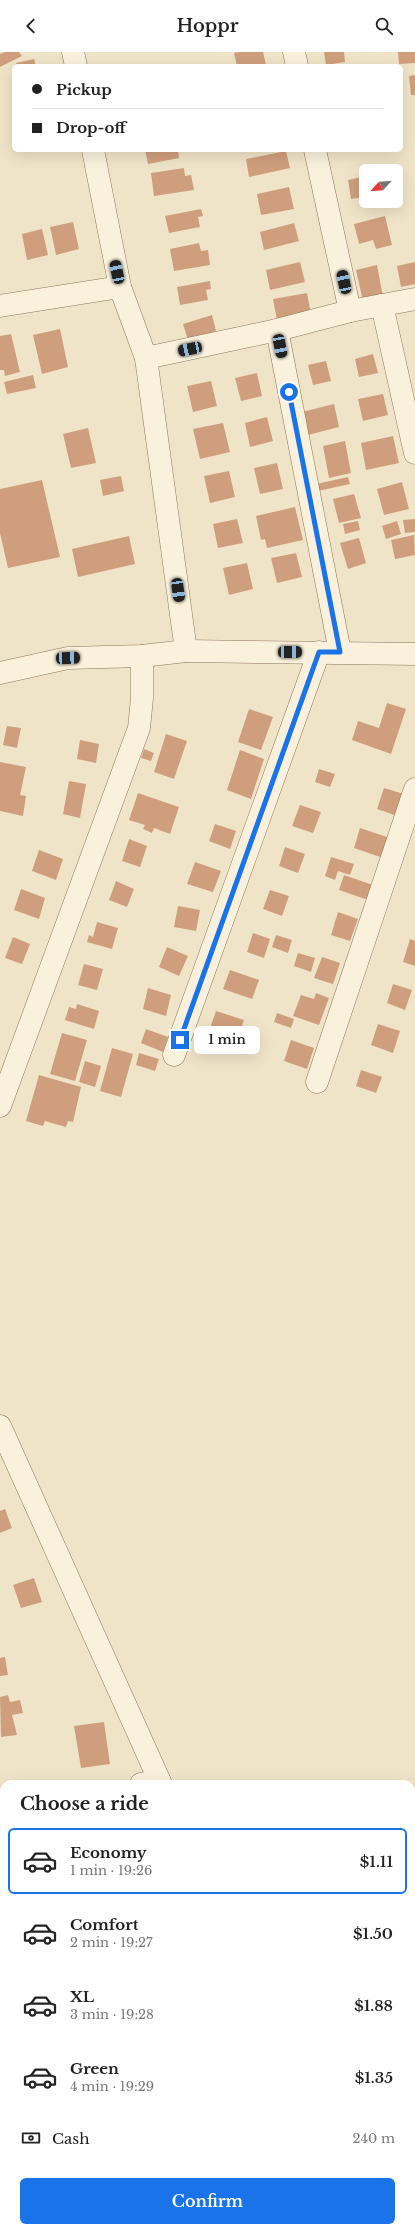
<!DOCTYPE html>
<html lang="en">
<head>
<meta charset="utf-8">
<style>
  :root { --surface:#fff; --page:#f2f2f2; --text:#222; --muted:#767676; --line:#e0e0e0; --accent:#1a73e8 }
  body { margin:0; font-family:"Libre Baskerville",serif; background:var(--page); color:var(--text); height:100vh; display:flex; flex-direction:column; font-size:15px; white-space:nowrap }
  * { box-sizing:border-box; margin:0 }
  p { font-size:13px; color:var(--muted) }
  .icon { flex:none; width:22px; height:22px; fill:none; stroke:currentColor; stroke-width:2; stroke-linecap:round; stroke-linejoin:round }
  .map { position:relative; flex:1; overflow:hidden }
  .side { position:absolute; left:0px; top:1728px; width:415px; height:452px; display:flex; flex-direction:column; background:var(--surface); border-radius:12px 12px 0 0; box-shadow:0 4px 16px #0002 }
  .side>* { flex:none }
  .hud { position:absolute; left:12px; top:12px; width:391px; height:88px; border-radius:6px; box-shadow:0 4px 16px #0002; display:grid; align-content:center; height:88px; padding:0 20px; background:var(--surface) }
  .needle { width:26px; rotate:244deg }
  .controls { position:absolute; left:359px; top:112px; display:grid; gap:8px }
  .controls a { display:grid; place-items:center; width:44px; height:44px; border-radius:6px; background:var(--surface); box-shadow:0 4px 16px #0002; font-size:20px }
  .end { position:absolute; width:18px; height:18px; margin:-9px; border:5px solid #1a73e8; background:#fff; box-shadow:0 0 0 2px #fff }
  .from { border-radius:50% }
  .bubble { position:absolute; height:28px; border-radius:6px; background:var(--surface); box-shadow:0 4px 16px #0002; font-size:13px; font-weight:600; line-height:28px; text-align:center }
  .car { position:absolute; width:12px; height:24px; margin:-12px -6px; border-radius:5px; box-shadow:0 0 3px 1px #0007; background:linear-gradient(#222 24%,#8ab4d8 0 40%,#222 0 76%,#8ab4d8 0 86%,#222 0) }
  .hud b { display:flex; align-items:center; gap:14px; height:38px; font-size:15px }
  .hud b+b { border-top:1px solid var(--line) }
  .hud i { width:10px; height:10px; background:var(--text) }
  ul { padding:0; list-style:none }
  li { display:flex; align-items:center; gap:12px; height:66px; margin:0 8px 6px; padding:0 12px; border:2px solid transparent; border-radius:6px }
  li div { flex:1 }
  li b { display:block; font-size:15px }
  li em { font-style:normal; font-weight:600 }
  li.on { border-color:var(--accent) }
  li>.icon { width:36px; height:36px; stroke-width:1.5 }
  h2 { padding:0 20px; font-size:18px; line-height:48px }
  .pay { display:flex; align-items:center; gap:10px; height:44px; padding:0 20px; font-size:15px }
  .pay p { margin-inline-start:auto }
  .primary-button { display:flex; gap:8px; margin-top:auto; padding:8px 20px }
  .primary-button a { flex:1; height:46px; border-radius:6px; background:var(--accent); color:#fff; font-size:16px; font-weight:600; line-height:46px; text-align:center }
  header { display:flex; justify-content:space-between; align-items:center; height:52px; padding:0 20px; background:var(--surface); font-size:18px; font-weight:600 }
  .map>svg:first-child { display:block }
  .building { fill:#cf9f7d }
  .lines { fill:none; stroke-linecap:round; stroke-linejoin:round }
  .minor-casing { stroke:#8d765c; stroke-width:23 }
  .minor { stroke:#faf1dc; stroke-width:22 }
  .route { stroke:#1a73e8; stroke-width:5 }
</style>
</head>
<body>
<header><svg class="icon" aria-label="back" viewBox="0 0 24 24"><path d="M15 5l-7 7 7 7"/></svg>Hoppr<svg class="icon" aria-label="search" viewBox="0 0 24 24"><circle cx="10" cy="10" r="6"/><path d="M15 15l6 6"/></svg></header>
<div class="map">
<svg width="415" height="2180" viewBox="0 0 415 2180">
  <rect width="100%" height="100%" fill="#f0e4c8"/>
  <g class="building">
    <polygon points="5,0 19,0 22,4 0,15 0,2"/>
    <polygon points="239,0 263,0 266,13 237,14 234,1"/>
    <polygon points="324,0 344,0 345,10 326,13"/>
    <polygon points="398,0 415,0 415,11 399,12"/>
    <polygon points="34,7 36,14 17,14 16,11"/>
    <polygon points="415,23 415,43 411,43 409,24"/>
    <polygon points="145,98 178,98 179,106 148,112"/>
    <polygon points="286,99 290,116 249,125 246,107"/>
    <polygon points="184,116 185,124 191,123 194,138 154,144 151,121"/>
    <polygon points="366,124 366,145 351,147 348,128"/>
    <polygon points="289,135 294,157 261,163 257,142"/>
    <polygon points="201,157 203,164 198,165 200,175 169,181 165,164"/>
    <polygon points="385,164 392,193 376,197 373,188 359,192 354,172"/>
    <polygon points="73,170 79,197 56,203 50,175"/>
    <polygon points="294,171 299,189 264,198 260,180"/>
    <polygon points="42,177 48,203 27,208 22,182"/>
    <polygon points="199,191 201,199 208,198 210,213 174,219 170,197"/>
    <polygon points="300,210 305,230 270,238 266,218"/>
    <polygon points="415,210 415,232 401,235 397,214"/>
    <polygon points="377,213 383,245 363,249 356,218"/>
    <polygon points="210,229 211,237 206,238 208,248 180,253 177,235"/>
    <polygon points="307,241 311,262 277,268 273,247"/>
    <polygon points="212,263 216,279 188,288 183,272"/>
    <polygon points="60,277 68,315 42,322 33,283"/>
    <polygon points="11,282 20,320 5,324 4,318 0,318 0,284"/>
    <polygon points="373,302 378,321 359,325 355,307"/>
    <polygon points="326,309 331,329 313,333 308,313"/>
    <polygon points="257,321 262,344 241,349 235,326"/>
    <polygon points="33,323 36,336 7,342 4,330"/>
    <polygon points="211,329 217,354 193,360 187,334"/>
    <polygon points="383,342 388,363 363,369 358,347"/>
    <polygon points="334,352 339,375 308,383 302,360"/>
    <polygon points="267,365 273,389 250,395 245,371"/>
    <polygon points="223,371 230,400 200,407 193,377"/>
    <polygon points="88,376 96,411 71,416 63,382"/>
    <polygon points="393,384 399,411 366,418 361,391"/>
    <polygon points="345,389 351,421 329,426 323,394"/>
    <polygon points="277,411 283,437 260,442 254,416"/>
    <polygon points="229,419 235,445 210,451 204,424"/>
    <polygon points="121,424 124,439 103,444 100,428"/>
    <polygon points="348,425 350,432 318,439 316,432"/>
    <polygon points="42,428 60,505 8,516 0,481 0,437"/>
    <polygon points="402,430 409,457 384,463 377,437"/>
    <polygon points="354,442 361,466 339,471 333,447"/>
    <polygon points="295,455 303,488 267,496 265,487 261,488 256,464"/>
    <polygon points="237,467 243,491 218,496 213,472"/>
    <polygon points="415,467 415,480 405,481 403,468"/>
    <polygon points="358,469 360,478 345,482 343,472"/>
    <polygon points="397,469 401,482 386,487 382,474"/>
    <polygon points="414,483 415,503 395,507 391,488"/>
    <polygon points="129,484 135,512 78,525 72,497"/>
    <polygon points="359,486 366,511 348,517 340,491"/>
    <polygon points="296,501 302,525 277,531 271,506"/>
    <polygon points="247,511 253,537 229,543 223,516"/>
    <polygon points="387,651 406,657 391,702 352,688 358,669 379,676"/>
    <polygon points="249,657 273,665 261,698 238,690"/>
    <polygon points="7,674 21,676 17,696 3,693"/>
    <polygon points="166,682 187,689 174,727 154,720"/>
    <polygon points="80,688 99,692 96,711 77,707"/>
    <polygon points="144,697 154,701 151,709 141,706"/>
    <polygon points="240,698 264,707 251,747 227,738"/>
    <polygon points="0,710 26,715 20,743 26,744 23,764 0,759"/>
    <polygon points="319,717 335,722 330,735 315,730"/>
    <polygon points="69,729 86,732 80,766 63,762"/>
    <polygon points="384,736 404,742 397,764 377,757"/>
    <polygon points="138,741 179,755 170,782 154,776 152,781 143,777 145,773 129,768"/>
    <polygon points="300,753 321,760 313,781 292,774"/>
    <polygon points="215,772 236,779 230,797 209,789"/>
    <polygon points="360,776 390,786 383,806 354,796"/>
    <polygon points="129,787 147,794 140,815 122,809"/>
    <polygon points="285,795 305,802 298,821 279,814"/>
    <polygon points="39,798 63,807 56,828 32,819"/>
    <polygon points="331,805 354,812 350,823 338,819 335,828 325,824"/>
    <polygon points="195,810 221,819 213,840 187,832"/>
    <polygon points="344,823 373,833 368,848 339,838"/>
    <polygon points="116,829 134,837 127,855 109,848"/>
    <polygon points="21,837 45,846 39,867 14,858"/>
    <polygon points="270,838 289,844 282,864 263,857"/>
    <polygon points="178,854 200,858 196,879 174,875"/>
    <polygon points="338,860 358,867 350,889 331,883"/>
    <polygon points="97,870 118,876 112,897 87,890 89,883 93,885"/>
    <polygon points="253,881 270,887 264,906 247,900"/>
    <polygon points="276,883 292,888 288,901 272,895"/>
    <polygon points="13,885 30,892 22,912 5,906"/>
    <polygon points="410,887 415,889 415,914 403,910"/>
    <polygon points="167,895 188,904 179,924 159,915"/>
    <polygon points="298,901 315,906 311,920 294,914"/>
    <polygon points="322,905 340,911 333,932 314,926"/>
    <polygon points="84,912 103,917 97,938 78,933"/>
    <polygon points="230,918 259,928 252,947 223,937"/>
    <polygon points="393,932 412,938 405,958 387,951"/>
    <polygon points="148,936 171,943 166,964 143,957"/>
    <polygon points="316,941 329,946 319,973 293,964 301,943 314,947"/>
    <polygon points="77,952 99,959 94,977 65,968 69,955 76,957"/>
    <polygon points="216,959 244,968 236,991 209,979"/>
    <polygon points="277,961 294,967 291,976 274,970"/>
    <polygon points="378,972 400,979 393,1001 371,993"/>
    <polygon points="146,977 168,985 163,1000 141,991"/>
    <polygon points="62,981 87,988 75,1029 50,1022"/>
    <polygon points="291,988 314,996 307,1017 284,1009"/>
    <polygon points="112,996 133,1002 121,1045 100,1039"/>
    <polygon points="139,1001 159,1007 155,1019 136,1013"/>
    <polygon points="85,1009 101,1014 95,1035 79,1030"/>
    <polygon points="361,1018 382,1025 376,1041 356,1034"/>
    <polygon points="39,1023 81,1035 73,1070 68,1069 66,1075 45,1069 43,1074 26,1069"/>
    <polygon points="5,1457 12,1476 0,1481 0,1459"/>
    <polygon points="34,1526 42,1550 21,1556 13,1533"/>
    <polygon points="5,1605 8,1623 0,1624 0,1606"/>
    <polygon points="8,1643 10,1650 20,1648 23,1661 12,1663 17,1683 1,1685 0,1645"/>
    <polygon points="104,1670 110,1712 81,1716 74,1674"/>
    <polygon points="0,1769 3,1769 4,1773 4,1786 0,1787"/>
    <polygon points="4,1803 4,1827 0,1828 0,1804"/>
    <polygon points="4,1865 4,1887 0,1888 0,1866"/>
    <polygon points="4,2106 4,2153 3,2153 0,2107"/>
    <polygon points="56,2176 101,2176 102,2180 56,2180"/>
    <polygon points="216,2176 245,2176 246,2180 217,2180"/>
  </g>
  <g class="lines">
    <defs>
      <g id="minor">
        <polyline points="73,0 76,14"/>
        <polyline points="294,0 297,14"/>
        <polyline points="93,98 120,235 146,306 186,599"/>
        <polyline points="315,98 350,259"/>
        <polyline points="382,253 415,401"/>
        <polyline points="0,254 120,235"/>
        <polyline points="277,278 340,600"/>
        <polyline points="146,306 277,278 350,259 415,247"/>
        <polyline points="0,621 68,606 142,604 186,599 415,602"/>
        <polyline points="174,1003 319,600"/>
        <polyline points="317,1030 415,737"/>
        <polyline points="0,1054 139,676 142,646 142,604"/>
        <polyline points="0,1374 161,1732"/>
        <polyline points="141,1732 159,1728"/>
        <polyline points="0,1759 4,1759"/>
        <polyline points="0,1919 4,1918"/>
        <polyline points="0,2081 4,2080"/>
        <polyline points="135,2176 136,2180"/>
        <polyline points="330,2176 330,2180"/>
      </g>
    </defs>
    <use href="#minor" class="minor-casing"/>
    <use href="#minor" class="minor"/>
  </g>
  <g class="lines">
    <polyline class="route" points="180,988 319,600 340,600 289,340"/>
  </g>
</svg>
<div class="controls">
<a><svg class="needle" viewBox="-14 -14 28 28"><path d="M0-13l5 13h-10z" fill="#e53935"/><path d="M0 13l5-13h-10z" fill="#767676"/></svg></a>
</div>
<i class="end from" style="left:289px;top:340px"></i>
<i class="end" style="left:180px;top:988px"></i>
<div class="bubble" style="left:194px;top:974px;width:66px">1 min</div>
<i class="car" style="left:117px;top:220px;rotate:348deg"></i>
<i class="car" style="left:344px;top:230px;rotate:348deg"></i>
<i class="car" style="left:280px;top:294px;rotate:169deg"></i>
<i class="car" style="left:190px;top:297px;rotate:258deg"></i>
<i class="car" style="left:178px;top:538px;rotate:172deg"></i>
<i class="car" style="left:290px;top:600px;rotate:90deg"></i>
<i class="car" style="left:68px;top:606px;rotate:88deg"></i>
<div class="hud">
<b><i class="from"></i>Pickup</b>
<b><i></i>Drop-off</b>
</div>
<section class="side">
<h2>Choose a ride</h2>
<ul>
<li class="on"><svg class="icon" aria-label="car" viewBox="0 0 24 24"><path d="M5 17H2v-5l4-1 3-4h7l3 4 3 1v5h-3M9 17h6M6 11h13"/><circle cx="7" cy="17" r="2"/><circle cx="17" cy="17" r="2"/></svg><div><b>Economy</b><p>1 min · 19:26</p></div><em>$1.11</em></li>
<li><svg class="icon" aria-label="car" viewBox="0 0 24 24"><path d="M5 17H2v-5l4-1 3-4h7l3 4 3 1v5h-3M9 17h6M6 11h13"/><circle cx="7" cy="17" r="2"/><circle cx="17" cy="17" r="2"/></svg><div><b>Comfort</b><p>2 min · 19:27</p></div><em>$1.50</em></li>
<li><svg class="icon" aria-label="car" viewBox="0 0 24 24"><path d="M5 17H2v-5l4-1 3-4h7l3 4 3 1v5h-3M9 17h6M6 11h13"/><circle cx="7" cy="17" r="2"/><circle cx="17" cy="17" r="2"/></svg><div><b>XL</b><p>3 min · 19:28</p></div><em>$1.88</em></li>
<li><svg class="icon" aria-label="car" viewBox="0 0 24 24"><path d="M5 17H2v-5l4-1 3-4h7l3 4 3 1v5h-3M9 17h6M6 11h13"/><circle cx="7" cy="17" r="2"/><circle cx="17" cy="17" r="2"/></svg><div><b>Green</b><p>4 min · 19:29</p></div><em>$1.35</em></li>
</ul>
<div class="pay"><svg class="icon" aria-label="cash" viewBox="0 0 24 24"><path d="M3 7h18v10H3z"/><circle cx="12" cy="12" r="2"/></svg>Cash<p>240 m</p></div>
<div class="primary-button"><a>Confirm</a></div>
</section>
</div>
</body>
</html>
